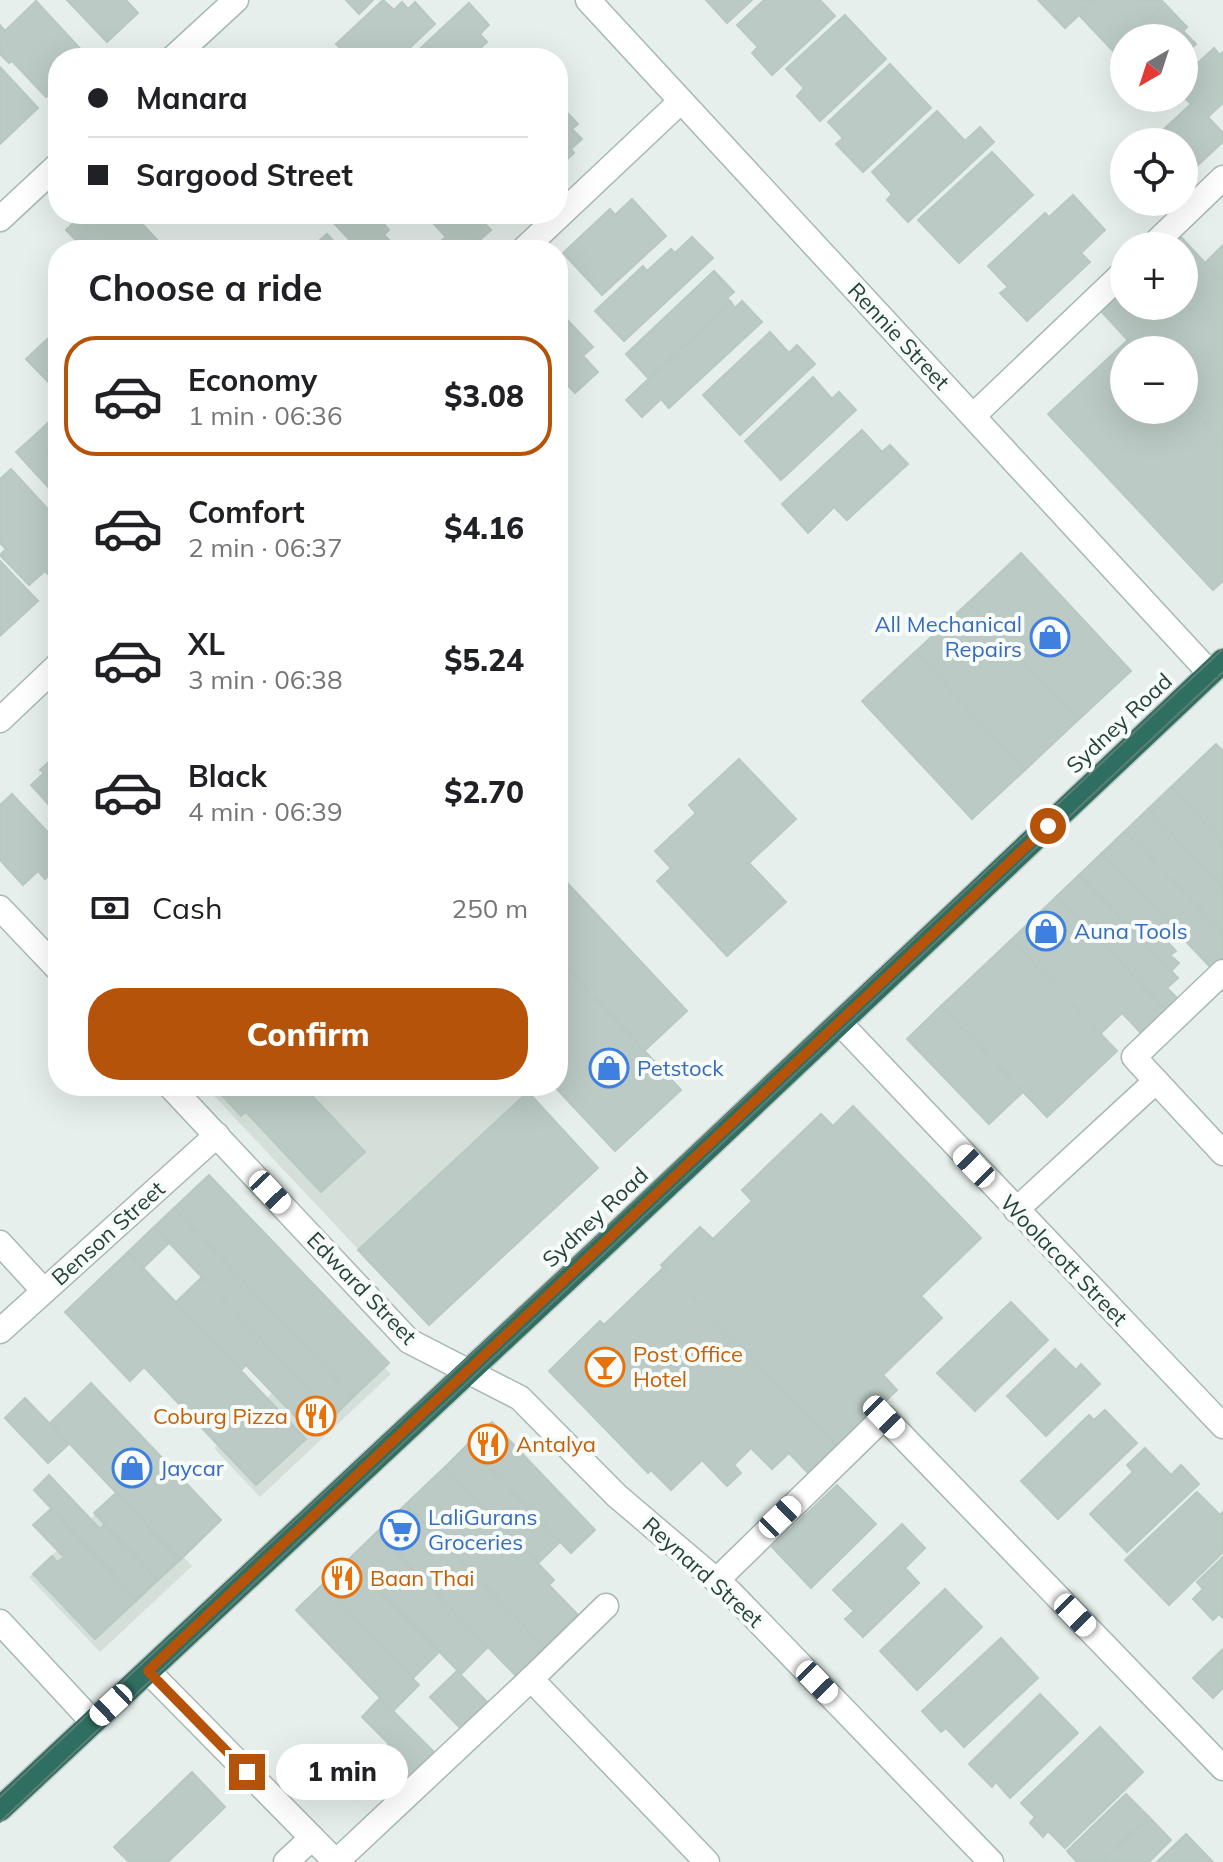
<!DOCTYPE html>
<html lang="en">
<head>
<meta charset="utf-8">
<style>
  :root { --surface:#fff; --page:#f6f6f6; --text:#202124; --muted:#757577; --line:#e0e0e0; --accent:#b45309 }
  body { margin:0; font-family:Mulish,sans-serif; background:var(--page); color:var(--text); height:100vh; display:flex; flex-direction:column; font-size:30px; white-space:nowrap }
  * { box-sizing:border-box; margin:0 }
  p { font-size:26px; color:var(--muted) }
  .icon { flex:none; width:44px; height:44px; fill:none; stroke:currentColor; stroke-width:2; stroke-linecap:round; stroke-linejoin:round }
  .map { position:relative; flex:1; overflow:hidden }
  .side { position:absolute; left:48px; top:240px; width:520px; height:856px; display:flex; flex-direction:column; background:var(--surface); border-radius:32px; box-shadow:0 8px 32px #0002 }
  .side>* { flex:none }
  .top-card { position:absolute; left:48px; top:48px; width:520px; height:176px; border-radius:32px; box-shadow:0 8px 32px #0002; display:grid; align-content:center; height:176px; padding:0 40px; background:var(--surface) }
  .needle { width:52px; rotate:219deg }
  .buttons { position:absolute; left:1110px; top:24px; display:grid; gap:16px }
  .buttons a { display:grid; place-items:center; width:88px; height:88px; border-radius:50%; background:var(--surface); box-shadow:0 8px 32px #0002; font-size:40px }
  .end { position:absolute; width:36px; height:36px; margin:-18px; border:10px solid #b45309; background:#fff; box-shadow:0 0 0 4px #fff }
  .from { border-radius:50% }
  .bubble { position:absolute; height:56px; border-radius:28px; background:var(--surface); box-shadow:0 8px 32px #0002; font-size:26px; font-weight:800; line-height:56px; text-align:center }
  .car { position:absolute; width:24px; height:48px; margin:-24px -12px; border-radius:10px; box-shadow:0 0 6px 2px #0007; background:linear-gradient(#fff 24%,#345 0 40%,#fff 0 76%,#345 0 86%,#fff 0) }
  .top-card b { display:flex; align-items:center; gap:28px; height:76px; font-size:30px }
  .top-card b+b { border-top:2px solid var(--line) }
  .top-card i { width:20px; height:20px; background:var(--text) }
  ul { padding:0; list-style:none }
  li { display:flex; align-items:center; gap:24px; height:120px; margin:0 16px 12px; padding:0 24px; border:4px solid transparent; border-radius:32px }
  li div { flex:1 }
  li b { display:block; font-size:30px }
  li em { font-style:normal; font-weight:800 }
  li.on { border-color:var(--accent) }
  li>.icon { width:72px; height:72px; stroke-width:1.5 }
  h2 { padding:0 40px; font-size:36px; line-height:96px }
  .pay { display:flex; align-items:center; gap:20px; height:88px; padding:0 40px; font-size:30px }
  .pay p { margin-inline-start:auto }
  .action { display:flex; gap:16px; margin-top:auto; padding:16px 40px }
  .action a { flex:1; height:92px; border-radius:32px; background:var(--accent); color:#fff; font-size:32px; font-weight:800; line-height:92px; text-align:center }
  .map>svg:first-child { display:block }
  .built { fill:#d4dfda }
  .building { fill:#bbcac4; stroke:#b8c9c2; stroke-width:2 }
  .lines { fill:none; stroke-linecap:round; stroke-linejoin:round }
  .minor-casing { stroke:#a8b8b2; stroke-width:27 }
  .highway-casing { stroke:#c2cac8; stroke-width:27 }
  .minor { stroke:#fff; stroke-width:24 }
  .highway { stroke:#2f6f62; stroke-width:24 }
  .tram { stroke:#5f7d75; stroke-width:2 }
  .route { stroke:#b45309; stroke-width:10 }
  .labels { text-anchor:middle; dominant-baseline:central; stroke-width:8; stroke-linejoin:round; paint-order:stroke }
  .street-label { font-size:22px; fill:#24423a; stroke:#f7fbf9 }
  .shop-label { font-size:22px; fill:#366cbe; stroke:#f7fbf9; text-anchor:start }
  .food-label { font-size:22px; fill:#c56008; stroke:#f7fbf9; text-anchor:start }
</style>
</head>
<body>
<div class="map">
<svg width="1223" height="1862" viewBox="0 0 1223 1862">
  <rect width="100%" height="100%" fill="#e6efeb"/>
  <g class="built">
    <polygon points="205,1086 522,1086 598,1168 429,1325"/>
    <polygon points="344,1325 391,1374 260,1497 214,1448"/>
    <polygon points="121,1490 192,1566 100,1652 29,1577"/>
  </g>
  <g class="building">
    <polygon points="67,0 126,0 138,13 107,42"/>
    <polygon points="346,0 373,0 359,14"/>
    <polygon points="383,0 394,10 402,2 408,9 415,2 435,24 399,58 350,58 336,44"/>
    <polygon points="706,0 752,0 727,23"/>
    <polygon points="764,0 820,0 835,16 772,75 752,53 758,47 737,25"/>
    <polygon points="1038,0 1095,0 1065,28"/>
    <polygon points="1095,0 1161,0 1165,4 1128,38 1124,38 1124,42 1114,52 1079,15"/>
    <polygon points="36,1 88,57 58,58 58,85 46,97 12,61 9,63 0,54 0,25 5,31"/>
    <polygon points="469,3 489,25 480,34 487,42 475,53 479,58 410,58"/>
    <polygon points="1165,4 1187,27 1183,31 1196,44 1184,55 1184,38 1128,38"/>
    <polygon points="845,15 886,59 820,121 797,96 804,88 786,69"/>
    <polygon points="1214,48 1220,55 1223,52 1223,103 1208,117 1223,133 1223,142 1184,178 1184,142 1150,142 1191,104 1184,97 1184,76"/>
    <polygon points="890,64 931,108 863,172 836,144 843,138 828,122"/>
    <polygon points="0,67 38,108 0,144"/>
    <polygon points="558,103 578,124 572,129 582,139 571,149 574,153 558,168"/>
    <polygon points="937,111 965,141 980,127 994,142 908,222 887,200 892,194 872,172"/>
    <polygon points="992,152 1033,195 959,263 918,220"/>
    <polygon points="1073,195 1105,230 1081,253 1090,262 1027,321 1000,293 1008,287 988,266 1045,213 1049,217"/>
    <polygon points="632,199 666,236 602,295 563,253 610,209 615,215"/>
    <polygon points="83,214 133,214 160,243 152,250 85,250 66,230"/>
    <polygon points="333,214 375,214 389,230 384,235 399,250 359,250 329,218"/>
    <polygon points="425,214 475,214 491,230 469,250 452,250 442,240 446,237"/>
    <polygon points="327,234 342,250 311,250 310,249"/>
    <polygon points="1180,236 1223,282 1223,442 1184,400 1184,350 1137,350 1100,310 1124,288 1124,306 1184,306 1184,246 1169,246"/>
    <polygon points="692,237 713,258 624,341 595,311 643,266 647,271 671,249 675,253"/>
    <polygon points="1223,245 1223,282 1205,263"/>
    <polygon points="714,271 734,292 727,298 731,302 649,379 626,354"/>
    <polygon points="742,301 762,322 669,408 661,399 642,417 626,400 731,302 735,308"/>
    <polygon points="558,310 593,347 583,356 598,372 575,393 561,378 558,380"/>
    <polygon points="58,329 58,392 26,359"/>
    <polygon points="770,332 789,353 797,345 815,364 740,435 703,395"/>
    <polygon points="1128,340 1137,350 1124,350 1124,410 1184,410 1184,400 1223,442 1223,581 1213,590 1048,414"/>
    <polygon points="813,377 832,399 839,392 856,410 781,480 745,441"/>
    <polygon points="52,419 58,425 58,462 34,436"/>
    <polygon points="862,430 882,452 890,445 908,464 847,520 834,507 808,533 782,504"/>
    <polygon points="34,436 58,462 58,498 16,452"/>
    <polygon points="11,469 58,520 57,583 45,571 29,585 0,555 6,549 0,543 0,479"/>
    <polygon points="1021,553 1131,671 1078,720 968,603"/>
    <polygon points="0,561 38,601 0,636"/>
    <polygon points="968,603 1078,720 1025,770 915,652"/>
    <polygon points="915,652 1025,770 972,819 862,701"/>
    <polygon points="1216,744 1223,751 1223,843 1171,787"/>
    <polygon points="53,758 56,762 58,760 58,805 54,801 49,805 31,785 44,773 40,770"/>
    <polygon points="739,759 796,819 749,863 786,902 727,956 657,881 671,868 655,851 696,813 689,805"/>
    <polygon points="1171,787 1223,843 1223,888 1148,809"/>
    <polygon points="12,794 58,843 58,867 45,879 38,871 23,885 0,860 0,805"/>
    <polygon points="1148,809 1223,888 1223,933 1125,831"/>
    <polygon points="1125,831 1223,933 1223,962 1214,971 1102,853"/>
    <polygon points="1102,853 1172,926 1162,936 1176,951 1170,955 1179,963 1171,971 1079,875"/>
    <polygon points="558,873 687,1011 644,1051 558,958"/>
    <polygon points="1079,875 1178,978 1167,988 1178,999 1166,1010 1057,896"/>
    <polygon points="1057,896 1166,1010 1141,1033 1122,1013 1100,1034 1011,940"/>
    <polygon points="1011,940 1117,1051 1047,1117 941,1006"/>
    <polygon points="558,958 681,1090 615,1151 554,1086 558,1086"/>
    <polygon points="941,1006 1023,1092 989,1124 907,1039"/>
    <polygon points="213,1086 303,1086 365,1152 321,1192 246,1112 241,1116"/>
    <polygon points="528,1092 598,1168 429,1325 358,1250"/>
    <polygon points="853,1106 981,1238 921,1296 942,1318 883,1375 897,1390 838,1447 661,1265 700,1227 713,1239 752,1201 742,1190 821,1114 833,1126"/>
    <polygon points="209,1175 389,1363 353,1397 174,1208"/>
    <polygon points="174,1208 353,1397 334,1416 154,1227"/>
    <polygon points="154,1227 169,1243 143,1268 128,1252"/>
    <polygon points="128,1252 306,1439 256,1485 144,1367 130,1381 65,1312"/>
    <polygon points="664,1267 838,1447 810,1475 789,1453 772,1469 751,1448 734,1465 741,1473 727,1486 702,1460 671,1490 651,1470 648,1473 549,1371 600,1321 604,1325"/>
    <polygon points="202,1277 334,1416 313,1435 246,1365 241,1370 176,1302"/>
    <polygon points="1011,1302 1048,1340 975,1411 937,1373"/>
    <polygon points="1055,1349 1076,1370 1081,1364 1100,1384 1046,1436 1007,1396"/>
    <polygon points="91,1383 221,1520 180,1560 50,1423"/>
    <polygon points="25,1398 69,1444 48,1463 5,1418"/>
    <polygon points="1105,1410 1137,1443 1058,1519 1021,1481 1089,1415 1094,1420"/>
    <polygon points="492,1422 595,1530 571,1553 467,1445"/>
    <polygon points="467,1445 560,1542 538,1563 445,1467"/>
    <polygon points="1145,1448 1171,1475 1181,1465 1199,1484 1127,1552 1090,1514 1133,1472 1127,1465"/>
    <polygon points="445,1467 554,1580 549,1585 581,1618 547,1650 406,1504"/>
    <polygon points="49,1475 100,1529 105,1524 158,1580 137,1600 34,1490"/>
    <polygon points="837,1485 876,1524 811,1588 772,1547"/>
    <polygon points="1197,1492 1220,1515 1223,1512 1223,1552 1169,1605 1125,1560"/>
    <polygon points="116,1493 180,1560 158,1580 94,1513"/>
    <polygon points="406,1504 547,1650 518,1678 377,1532"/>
    <polygon points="51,1509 137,1600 95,1639 33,1574 52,1556 57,1562 64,1557 33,1525"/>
    <polygon points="902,1524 925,1548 905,1568 919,1583 863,1637 845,1619 854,1611 833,1590"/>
    <polygon points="377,1532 488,1647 461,1674 349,1559"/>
    <polygon points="1223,1557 1223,1618 1219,1614 1213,1620 1193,1599 1203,1589 1197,1582"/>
    <polygon points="349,1559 439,1652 413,1678 323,1584"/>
    <polygon points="323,1584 419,1685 393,1711 296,1610"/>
    <polygon points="945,1589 982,1627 917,1690 880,1651"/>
    <polygon points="1001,1638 1038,1678 964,1747 946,1728 941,1732 922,1711"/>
    <polygon points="1223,1649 1223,1688 1213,1698 1193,1678"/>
    <polygon points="457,1671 490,1705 463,1731 430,1697"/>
    <polygon points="1040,1694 1078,1733 1010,1798 996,1782 992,1787 969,1764"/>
    <polygon points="380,1698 435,1753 397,1790 370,1763 389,1744 362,1717"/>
    <polygon points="1100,1727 1143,1772 1065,1848 1048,1831 1043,1837 1030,1823 1035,1817 1021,1803"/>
    <polygon points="192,1772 225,1807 168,1862 129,1862 114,1847"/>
    <polygon points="1126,1794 1149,1817 1102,1862 1077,1862 1067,1851"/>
    <polygon points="1149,1817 1171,1840 1149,1862 1102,1862"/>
    <polygon points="1186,1834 1213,1862 1157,1862"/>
  </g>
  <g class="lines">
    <defs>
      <g id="minor">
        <polyline points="588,0 1210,673"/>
        <polyline points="173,58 236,0"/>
        <polyline points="0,219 58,165"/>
        <polyline points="1152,246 1223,178"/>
        <polyline points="523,250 681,101"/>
        <polyline points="973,416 1124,272"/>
        <polyline points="0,720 58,665"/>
        <polyline points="0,908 58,969"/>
        <polyline points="840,1023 1223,1426"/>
        <polyline points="1156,1081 1134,1057 1223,972"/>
        <polyline points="170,1086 409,1341 520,1398 617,1496 730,1592 991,1862"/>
        <polyline points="1016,1210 1156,1081 1223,1153"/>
        <polyline points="0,1243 44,1291"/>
        <polyline points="0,1331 217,1135"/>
        <polyline points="717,1580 884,1417 1223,1768"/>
        <polyline points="0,1622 93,1722"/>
        <polyline points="148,1671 336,1862"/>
        <polyline points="531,1679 606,1606"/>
        <polyline points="286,1862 312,1838"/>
        <polyline points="336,1862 531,1679 707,1862"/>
      </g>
      <polyline id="highway" points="0,1809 637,1214 1223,661"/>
    </defs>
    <use href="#minor" class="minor-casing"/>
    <use href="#highway" class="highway-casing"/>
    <use href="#minor" class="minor"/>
    <use href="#highway" class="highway"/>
    <g class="tram">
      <polyline points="0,1797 1223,649"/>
      <polyline points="0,1822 1223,672"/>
    </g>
  </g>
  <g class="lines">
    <polyline class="route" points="247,1772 148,1671 1048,826"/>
  </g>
  <defs>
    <symbol id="shop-ring" viewBox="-11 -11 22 22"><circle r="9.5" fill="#f7fbf9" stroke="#3f7fe0" stroke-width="1.5"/><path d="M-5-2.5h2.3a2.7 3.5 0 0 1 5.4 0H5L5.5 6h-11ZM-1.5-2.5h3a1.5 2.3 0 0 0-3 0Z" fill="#3f7fe0"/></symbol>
    <symbol id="bar-ring" viewBox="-11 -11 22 22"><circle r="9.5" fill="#f7fbf9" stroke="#e8710a" stroke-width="1.5"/><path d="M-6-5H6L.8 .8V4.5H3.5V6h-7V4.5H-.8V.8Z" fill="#e8710a"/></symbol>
    <symbol id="restaurant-ring" viewBox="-11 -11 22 22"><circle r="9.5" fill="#f7fbf9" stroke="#e8710a" stroke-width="1.5"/><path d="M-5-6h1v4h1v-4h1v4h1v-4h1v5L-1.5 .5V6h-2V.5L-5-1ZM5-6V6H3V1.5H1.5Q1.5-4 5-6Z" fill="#e8710a"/></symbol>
    <symbol id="supermarket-ring" viewBox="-11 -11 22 22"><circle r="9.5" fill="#f7fbf9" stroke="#3f7fe0" stroke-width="1.5"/><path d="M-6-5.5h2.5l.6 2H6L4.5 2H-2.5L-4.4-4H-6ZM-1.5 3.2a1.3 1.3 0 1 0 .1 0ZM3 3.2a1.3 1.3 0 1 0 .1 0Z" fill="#3f7fe0"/></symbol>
  </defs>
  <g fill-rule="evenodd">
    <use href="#shop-ring" x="1028" y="615" width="44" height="44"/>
    <use href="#shop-ring" x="1024" y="909" width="44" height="44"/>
    <use href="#shop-ring" x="587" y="1046" width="44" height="44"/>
    <use href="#bar-ring" x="583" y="1345" width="44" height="44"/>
    <use href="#restaurant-ring" x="294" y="1394" width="44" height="44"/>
    <use href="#restaurant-ring" x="466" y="1422" width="44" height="44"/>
    <use href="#shop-ring" x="110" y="1446" width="44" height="44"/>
    <use href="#supermarket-ring" x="378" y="1508" width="44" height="44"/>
    <use href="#restaurant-ring" x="320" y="1556" width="44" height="44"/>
  </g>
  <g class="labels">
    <g class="street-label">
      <text transform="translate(899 336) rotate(47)">Rennie Street</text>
      <text transform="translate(1119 723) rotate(-43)">Sydney Road</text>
      <text transform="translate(595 1217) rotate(-43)">Sydney Road</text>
      <text transform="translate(108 1233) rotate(-42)">Benson Street</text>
      <text transform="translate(1064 1260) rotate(46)">Woolacott Street</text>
      <text transform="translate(362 1288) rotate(46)">Edward Street</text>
      <text transform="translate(703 1572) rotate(42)">Reynard Street</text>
    </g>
    <g class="shop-label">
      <text x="1022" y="624" text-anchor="end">All Mechanical<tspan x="1022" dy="25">Repairs</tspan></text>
      <text x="1074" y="931">Auna Tools</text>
      <text x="637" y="1068">Petstock</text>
      <text x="160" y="1468">Jaycar</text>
      <text x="428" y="1517">LaliGurans<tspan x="428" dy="25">Groceries</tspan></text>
    </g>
    <g class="food-label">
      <text x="633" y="1354">Post Office<tspan x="633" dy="25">Hotel</tspan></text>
      <text x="288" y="1416" text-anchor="end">Coburg Pizza</text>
      <text x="516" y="1444">Antalya</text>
      <text x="370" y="1578">Baan Thai</text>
    </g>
  </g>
</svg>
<div class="buttons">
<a><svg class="needle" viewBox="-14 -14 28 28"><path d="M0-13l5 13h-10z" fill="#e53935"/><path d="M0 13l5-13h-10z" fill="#757577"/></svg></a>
<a><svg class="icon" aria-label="locate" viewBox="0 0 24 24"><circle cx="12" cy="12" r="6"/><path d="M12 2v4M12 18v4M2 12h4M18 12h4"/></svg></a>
<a>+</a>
<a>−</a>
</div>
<i class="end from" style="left:1048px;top:826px"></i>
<i class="end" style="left:247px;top:1772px"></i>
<div class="bubble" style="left:276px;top:1744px;width:132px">1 min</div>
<i class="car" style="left:974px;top:1166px;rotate:316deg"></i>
<i class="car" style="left:270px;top:1192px;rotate:137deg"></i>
<i class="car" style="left:884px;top:1417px;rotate:136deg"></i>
<i class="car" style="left:780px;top:1517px;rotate:46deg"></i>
<i class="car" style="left:1075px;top:1615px;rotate:136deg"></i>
<i class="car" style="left:817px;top:1682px;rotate:136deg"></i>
<i class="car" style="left:111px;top:1705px;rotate:227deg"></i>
<div class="top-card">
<b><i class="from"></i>Manara</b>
<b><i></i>Sargood Street</b>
</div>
<section class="side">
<h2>Choose a ride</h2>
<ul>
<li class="on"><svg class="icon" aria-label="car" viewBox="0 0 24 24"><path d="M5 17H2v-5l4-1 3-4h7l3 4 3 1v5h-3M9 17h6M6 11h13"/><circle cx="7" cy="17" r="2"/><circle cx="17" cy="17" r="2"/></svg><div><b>Economy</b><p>1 min · 06:36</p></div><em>$3.08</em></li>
<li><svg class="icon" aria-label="car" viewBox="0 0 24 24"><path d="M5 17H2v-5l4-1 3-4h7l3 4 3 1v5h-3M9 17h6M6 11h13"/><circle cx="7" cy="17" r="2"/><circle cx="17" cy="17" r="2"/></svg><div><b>Comfort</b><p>2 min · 06:37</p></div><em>$4.16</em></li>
<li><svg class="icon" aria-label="car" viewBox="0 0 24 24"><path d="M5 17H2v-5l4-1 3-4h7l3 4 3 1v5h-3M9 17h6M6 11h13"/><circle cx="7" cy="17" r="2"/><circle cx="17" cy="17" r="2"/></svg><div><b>XL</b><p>3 min · 06:38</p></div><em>$5.24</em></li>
<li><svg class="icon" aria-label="car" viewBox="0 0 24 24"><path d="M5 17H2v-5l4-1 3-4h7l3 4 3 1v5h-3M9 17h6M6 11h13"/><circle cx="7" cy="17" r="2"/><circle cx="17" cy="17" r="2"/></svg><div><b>Black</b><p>4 min · 06:39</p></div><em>$2.70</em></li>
</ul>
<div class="pay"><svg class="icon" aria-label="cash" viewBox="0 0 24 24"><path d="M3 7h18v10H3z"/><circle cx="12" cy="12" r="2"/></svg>Cash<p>250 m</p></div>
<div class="action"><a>Confirm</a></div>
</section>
</div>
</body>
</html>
